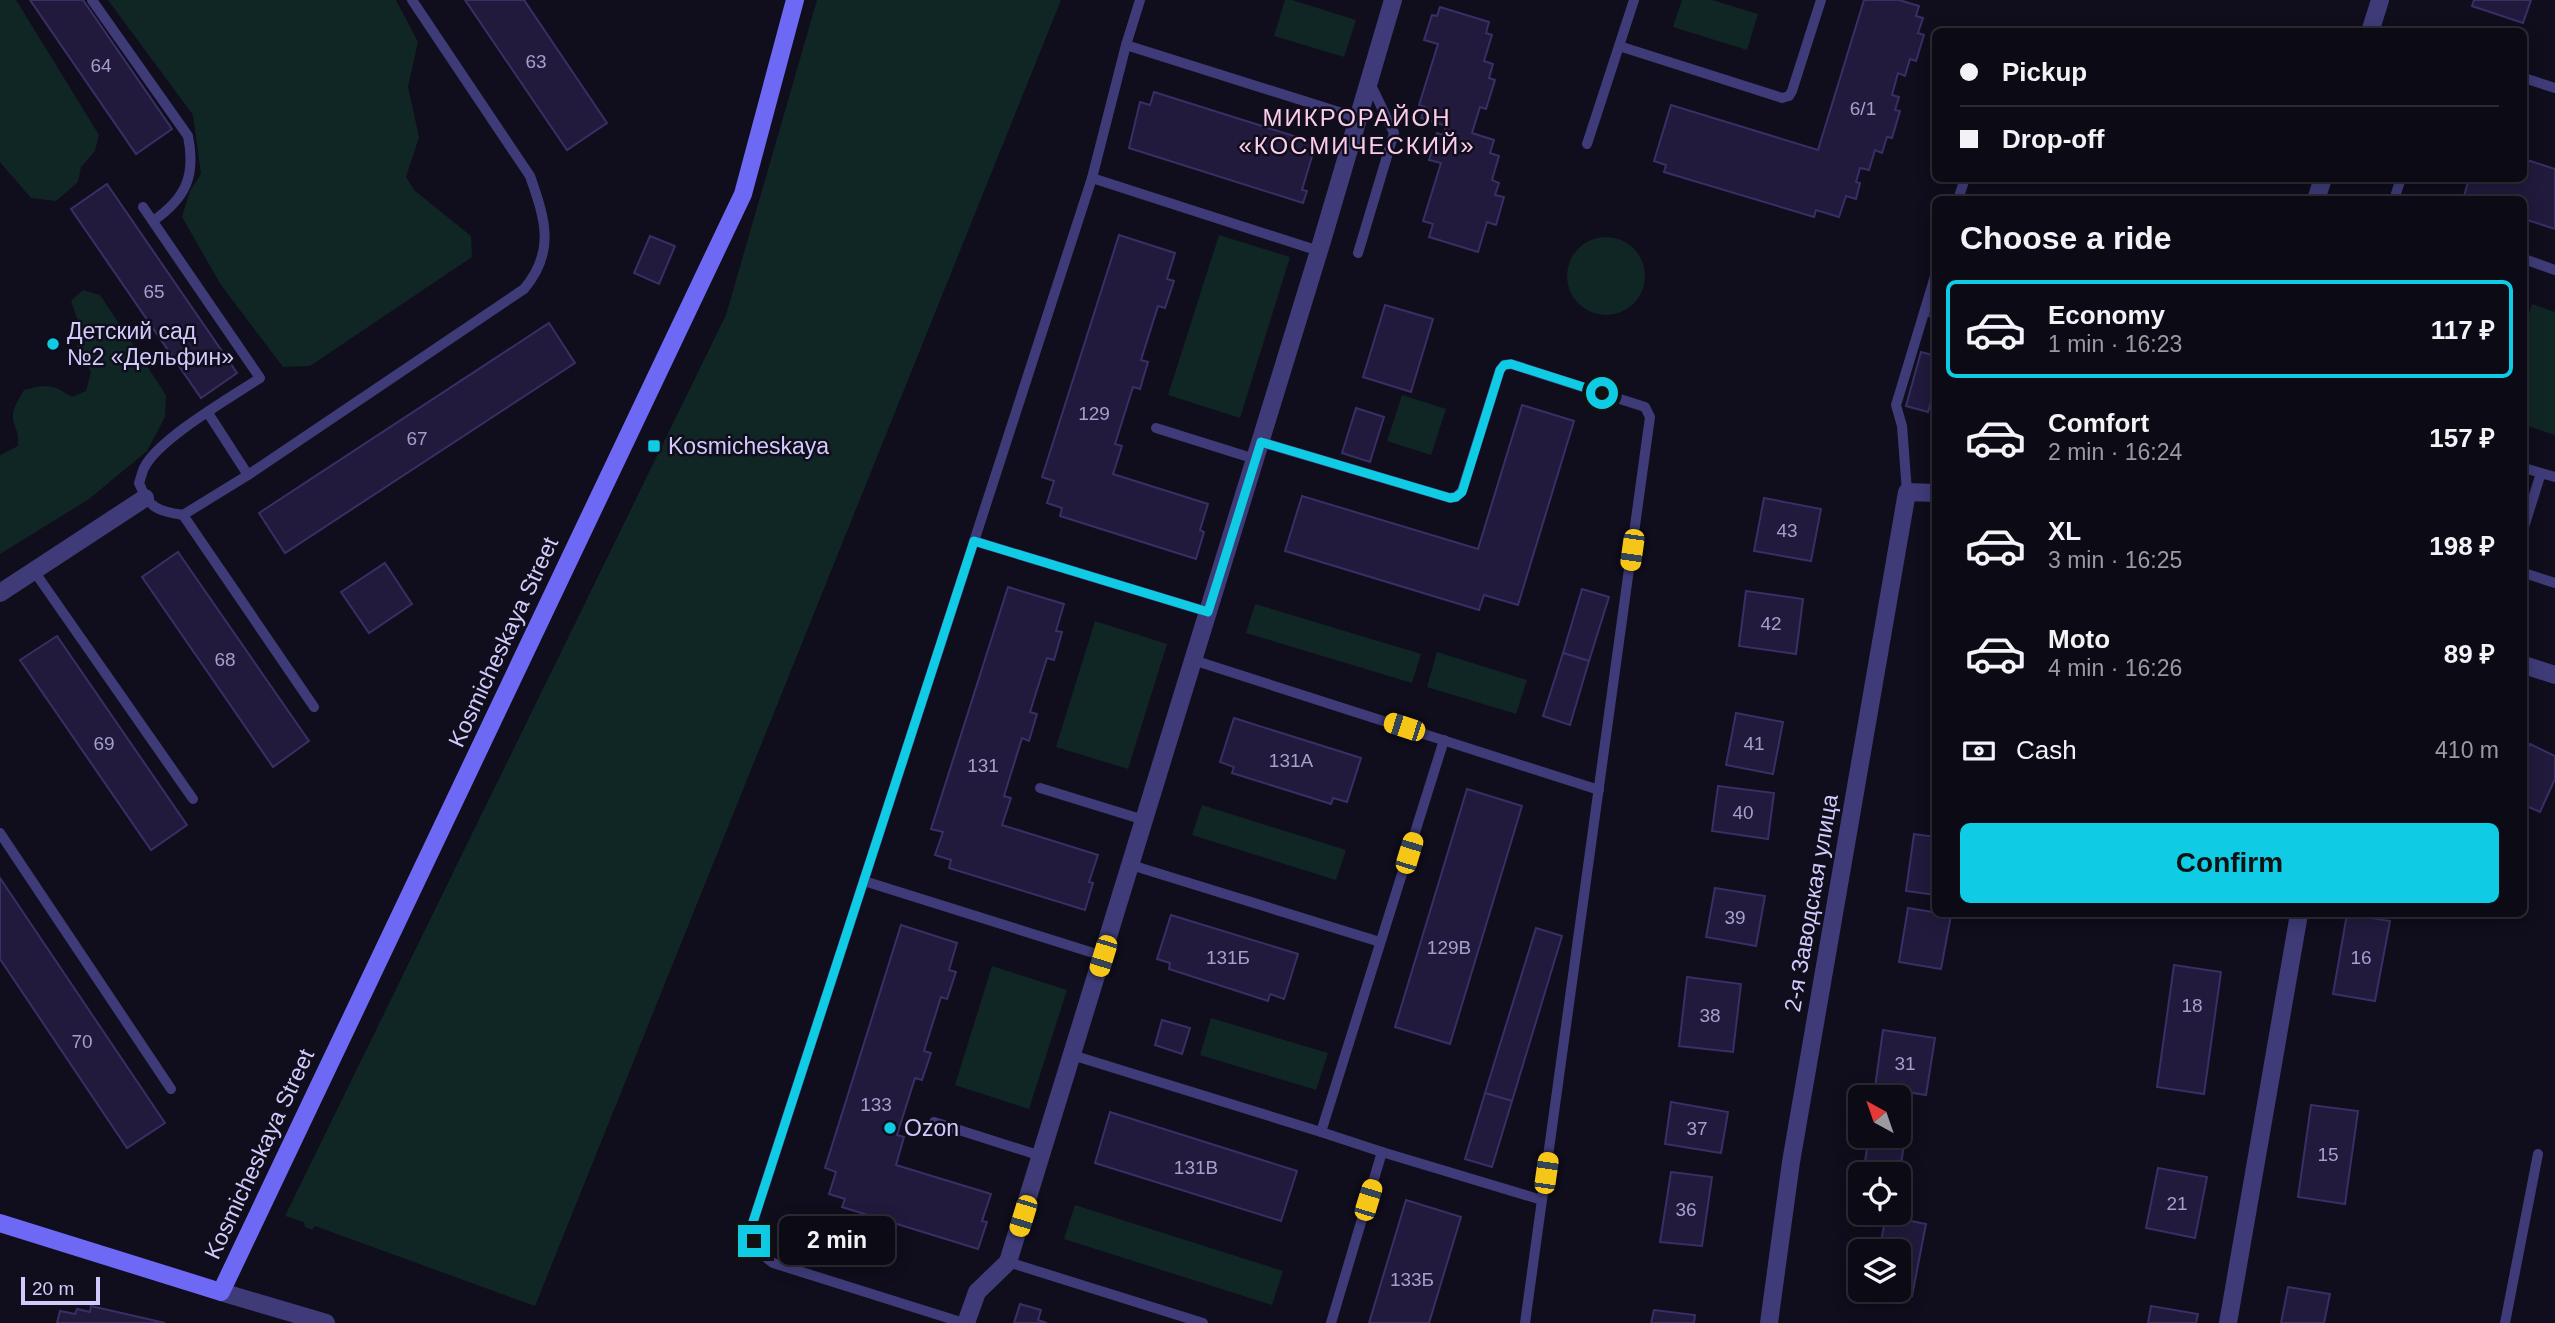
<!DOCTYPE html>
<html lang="en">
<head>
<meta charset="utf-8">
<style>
  :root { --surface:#0c0a15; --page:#1a1822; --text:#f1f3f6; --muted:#9a9aa0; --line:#2c2b34; --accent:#0fcce4 }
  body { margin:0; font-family:Helvetica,sans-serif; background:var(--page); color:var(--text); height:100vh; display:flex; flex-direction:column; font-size:26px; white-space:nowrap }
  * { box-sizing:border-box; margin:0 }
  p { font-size:23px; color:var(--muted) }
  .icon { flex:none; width:38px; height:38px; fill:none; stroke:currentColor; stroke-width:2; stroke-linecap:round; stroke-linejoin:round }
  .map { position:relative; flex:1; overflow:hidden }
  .drawer { position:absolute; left:1932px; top:196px; width:595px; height:721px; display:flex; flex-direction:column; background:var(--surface); border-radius:10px; box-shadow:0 4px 18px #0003,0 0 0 2px var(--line) }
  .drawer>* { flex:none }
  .banner { position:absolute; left:1932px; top:28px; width:595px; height:154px; border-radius:10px; box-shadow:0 4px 18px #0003,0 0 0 2px var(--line); display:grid; align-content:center; height:154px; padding:0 28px; background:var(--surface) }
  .needle { width:46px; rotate:320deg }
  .tools { position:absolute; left:1848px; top:1085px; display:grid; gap:14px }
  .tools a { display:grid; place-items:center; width:63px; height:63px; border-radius:10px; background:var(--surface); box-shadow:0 4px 18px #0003,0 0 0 2px var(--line); font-size:35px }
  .scale { position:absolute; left:21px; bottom:18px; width:79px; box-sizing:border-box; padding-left:7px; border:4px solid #d1cbfc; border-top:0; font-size:19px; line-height:24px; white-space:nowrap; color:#d1cbfc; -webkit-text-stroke:5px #100d1c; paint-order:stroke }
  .end { position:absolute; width:32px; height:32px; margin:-16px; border:9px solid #0fcce4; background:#111; box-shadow:0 0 0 4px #111 }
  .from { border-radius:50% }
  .bubble { position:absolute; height:49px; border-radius:10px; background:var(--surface); box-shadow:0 4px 18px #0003,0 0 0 2px var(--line); font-size:23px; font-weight:700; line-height:49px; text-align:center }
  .car { position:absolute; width:21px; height:42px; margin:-21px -10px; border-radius:9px; box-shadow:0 0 5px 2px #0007; background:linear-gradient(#f5c518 24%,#345 0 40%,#f5c518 0 76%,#345 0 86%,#f5c518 0) }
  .banner b { display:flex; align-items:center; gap:24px; height:66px; font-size:26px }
  .banner b+b { border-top:2px solid var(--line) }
  .banner i { width:18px; height:18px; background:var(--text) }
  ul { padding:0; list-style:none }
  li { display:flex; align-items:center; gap:21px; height:98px; margin:0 14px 10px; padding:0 14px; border:4px solid transparent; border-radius:10px }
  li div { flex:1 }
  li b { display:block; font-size:26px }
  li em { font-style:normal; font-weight:700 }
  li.active { border-color:var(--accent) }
  li>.icon { width:63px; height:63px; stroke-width:1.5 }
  h2 { padding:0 28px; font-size:32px; line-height:84px }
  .pay { display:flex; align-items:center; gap:18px; height:77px; padding:0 28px; font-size:26px }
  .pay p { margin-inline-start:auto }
  .cta { display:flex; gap:14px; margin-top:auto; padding:14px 28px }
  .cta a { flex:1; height:80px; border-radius:10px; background:var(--accent); color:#111; font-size:28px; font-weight:700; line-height:80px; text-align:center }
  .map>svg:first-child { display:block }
  .green { fill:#102625 }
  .building { fill:#211a3c; stroke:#3a2e66; stroke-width:2 }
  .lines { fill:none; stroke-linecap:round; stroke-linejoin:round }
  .lane { stroke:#3e3b78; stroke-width:10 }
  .street { stroke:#3e3b78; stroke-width:18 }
  .secondary { stroke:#6e69f5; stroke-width:18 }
  .route { stroke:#0fcce4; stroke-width:9 }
  .poi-dot { fill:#0fcce4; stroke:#100d1c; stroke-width:2.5 }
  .labels { text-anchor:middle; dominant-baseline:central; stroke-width:5; stroke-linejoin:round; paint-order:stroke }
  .number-label { font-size:19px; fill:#a59fcc }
  .poi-label { font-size:23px; fill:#d1cbfc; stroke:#100d1c; text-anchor:start }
  .street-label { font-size:23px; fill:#d1cbfc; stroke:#100d1c }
  .neighbourhood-label { font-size:24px; letter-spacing:2px; fill:#fccdea; stroke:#100d1c }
</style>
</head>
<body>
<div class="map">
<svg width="2555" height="1323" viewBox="0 0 2555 1323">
  <rect width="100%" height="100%" fill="#100d1c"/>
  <g class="green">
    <polygon points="0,0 16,0 99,135 95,151 81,167 78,182 56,201 31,198 0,162"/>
    <polygon points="108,0 396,0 418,42 408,87 419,137 406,177 414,190 471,236 472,257 310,366 283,367 221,285 182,217 190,191 201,174 193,115"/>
    <polygon points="817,0 1061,0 535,1306 315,1226 312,1230 305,1227 304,1222 285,1216 726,315"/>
    <polygon points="1285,0 1292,0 1356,20 1344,57 1274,36"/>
    <polygon points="1682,0 1712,0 1758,14 1747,50 1673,27"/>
    <polygon points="1219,235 1290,257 1240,418 1168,395"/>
    <circle cx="1606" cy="276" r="39"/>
    <path d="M83 290 100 295 166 395 165 417 147 451 89 499 0 554V455L18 446C19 433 17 434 14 423 10 411 18 401 24 390 46 384 53 384 72 397L86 391 91 372 77 347 79 324 71 301Z"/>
    <polygon points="2532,304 2555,312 2555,435 2524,425 2524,329"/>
    <polygon points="1402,395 1446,409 1431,455 1387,441"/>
    <polygon points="1255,604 1421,654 1412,683 1246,633"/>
    <polygon points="1095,621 1167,644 1128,769 1056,747"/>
    <polygon points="1437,652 1527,680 1516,714 1427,687"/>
    <polygon points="1202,805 1346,850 1336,880 1192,835"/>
    <polygon points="992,966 1067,990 1029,1109 955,1085"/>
    <polygon points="1211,1018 1328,1053 1316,1090 1200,1055"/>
    <polygon points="1075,1205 1283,1271 1272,1305 1064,1239"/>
  </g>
  <g class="building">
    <polygon points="30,0 83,0 172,129 136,154"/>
    <polygon points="465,0 524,0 607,123 567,150"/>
    <polygon points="1864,0 1899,0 1919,6 1916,16 1923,18 1918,33 1924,35 1916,61 1910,59 1905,76 1898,73 1892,95 1899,97 1895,110 1900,111 1892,138 1887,137 1882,153 1875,150 1869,170 1860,168 1856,182 1860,183 1856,199 1846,196 1839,217 1816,210 1814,217 1664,172 1666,165 1654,161 1671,105 1818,150"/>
    <polygon points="2474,0 2531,0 2523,23 2472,6"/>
    <polygon points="1440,7 1489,22 1486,33 1492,35 1484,61 1493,64 1489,78 1495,80 1486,109 1480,107 1472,133 1494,140 1490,153 1499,156 1492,180 1499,183 1495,195 1504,197 1496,225 1487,222 1478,252 1429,237 1433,224 1423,221 1441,163 1429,160 1437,133 1443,135 1446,126 1421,118 1425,107 1419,105 1438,44 1424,40 1432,15 1437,16"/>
    <polygon points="1154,92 1316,143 1302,190 1307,191 1303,203 1129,148 1140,102 1150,105"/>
    <polygon points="2524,159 2555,169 2555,229 2524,219 2524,200 2463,200 2469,178 2524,178"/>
    <polygon points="107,184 237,373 201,398 71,209"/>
    <polygon points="1119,235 1175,253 1167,279 1174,281 1165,308 1158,306 1141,360 1148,362 1140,389 1133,387 1115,444 1122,446 1113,474 1208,504 1200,530 1204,532 1196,559 1060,516 1062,508 1047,503 1054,481 1042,477"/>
    <polygon points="650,236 675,246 659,284 634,273"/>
    <polygon points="1936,288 1936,318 1928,316"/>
    <polygon points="1385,305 1433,319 1411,392 1363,377"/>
    <polygon points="549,323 575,363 285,553 259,513"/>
    <polygon points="1921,352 1936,356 1936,386 1928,412 1906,406"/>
    <polygon points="1522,405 1574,421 1518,605 1484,595 1479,610 1285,551 1302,496 1478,549"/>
    <polygon points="1356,408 1384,417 1370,462 1342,453"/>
    <polygon points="1764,498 1821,509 1811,561 1754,551"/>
    <polygon points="178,552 309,741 273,767 142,577"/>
    <polygon points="385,563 412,604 369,633 341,592"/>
    <polygon points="1008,587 1064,604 1056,631 1062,632 1054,660 1047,658 1030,712 1037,714 1029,741 1022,738 1004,796 1011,798 1002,825 1098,855 1089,882 1093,883 1085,910 949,868 951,860 935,855 943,832 931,829"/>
    <polygon points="1582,589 1609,597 1589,661 1563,653"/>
    <polygon points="1746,591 1803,599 1796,654 1739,646"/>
    <polygon points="57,636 187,825 151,850 20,660"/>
    <polygon points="1563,653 1589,661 1570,725 1543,716"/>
    <polygon points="1736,713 1783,722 1773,774 1726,765"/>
    <polygon points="1234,718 1361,758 1347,802 1333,798 1331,804 1232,773 1234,767 1220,762"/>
    <polygon points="2530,744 2555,756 2555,779 2540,812 2524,805 2524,757"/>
    <polygon points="1718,786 1774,793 1768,839 1712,831"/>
    <polygon points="1467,789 1522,806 1450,1044 1395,1027"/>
    <polygon points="1914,834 1936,837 1936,895 1906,891"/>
    <polygon points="0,878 165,1123 127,1148 0,959"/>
    <polygon points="1715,888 1765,896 1756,946 1706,937"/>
    <polygon points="1908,908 1951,915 1941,969 1899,962"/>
    <polygon points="2347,914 2390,921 2375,1001 2333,994"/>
    <polygon points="1171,915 1298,954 1284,999 1270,994 1268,1001 1169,969 1170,963 1157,959"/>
    <polygon points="901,925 957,943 949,970 956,972 947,999 941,997 924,1051 931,1053 922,1080 915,1078 897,1135 904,1137 896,1165 991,1194 982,1221 987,1222 978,1249 842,1207 845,1199 829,1194 836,1172 825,1168"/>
    <polygon points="1536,928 1562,936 1512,1101 1485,1093"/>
    <polygon points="2174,965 2221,972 2204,1094 2157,1087"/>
    <polygon points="1687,977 1741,984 1733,1052 1679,1046"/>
    <polygon points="1162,1020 1190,1028 1182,1054 1155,1045"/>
    <polygon points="1883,1030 1935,1038 1926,1095 1875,1087"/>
    <polygon points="1485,1093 1512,1101 1492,1167 1465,1159"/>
    <polygon points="1671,1102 1728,1112 1721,1153 1665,1144"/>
    <polygon points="2311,1105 2358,1111 2345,1204 2298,1197"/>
    <polygon points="1110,1112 1297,1171 1281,1221 1095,1163"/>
    <polygon points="1869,1136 1905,1137 1899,1178 1899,1174 1863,1174"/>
    <polygon points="2158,1168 2207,1177 2195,1238 2146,1228"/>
    <polygon points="1671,1172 1712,1177 1702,1246 1660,1242"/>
    <polygon points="1406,1200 1461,1217 1429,1323 1369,1323"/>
    <polygon points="1886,1216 1926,1224 1912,1296 1881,1290 1899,1290 1899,1251 1879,1251"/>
    <polygon points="2288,1287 2330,1294 2324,1323 2281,1323"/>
    <polygon points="1020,1304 1041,1310 1038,1320 1047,1323 1014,1323"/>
    <polygon points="91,1306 165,1323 57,1323 60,1311 75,1314 77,1309 90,1312"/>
    <polygon points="2151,1306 2198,1314 2196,1323 2148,1323"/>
    <polygon points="1654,1310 1695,1315 1694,1323 1651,1323"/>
  </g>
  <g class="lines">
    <g class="lane">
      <path d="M92 0 188 136C196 176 186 198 153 221"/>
      <polyline points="1126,45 1358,118"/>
      <polyline points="1619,46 1782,98 1789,96 1792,91 1821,0"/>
      <polyline points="2524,78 2555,88"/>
      <polyline points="1587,144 1634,0"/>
      <polyline points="1092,178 1319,251"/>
      <polyline points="1958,200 1965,178"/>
      <polyline points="2394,200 2401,178"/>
      <path d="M143 207 260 378C231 397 158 439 144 468 142 472 141 478 139 483 149 508 157 511 183 515L248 475 208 413"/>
      <polyline points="1358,253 1394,133 1369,81"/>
      <polyline points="2524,259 2555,270"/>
      <polyline points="1156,428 1255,459"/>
      <polyline points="1261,442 1450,498 1456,497 1462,491 1500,370 1504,365 1511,364 1645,407 1650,417 1525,1323"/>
      <polyline points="2524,468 2541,473 2524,527"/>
      <polyline points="2541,473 2555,477"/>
      <path d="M248 475 524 289C556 251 545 219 530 176L412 0"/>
      <polyline points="1907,492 1902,426 1896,405 1936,273"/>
      <polyline points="183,515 314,707"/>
      <polyline points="974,541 1208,612"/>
      <polyline points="34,571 193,799"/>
      <polyline points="2524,573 2555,583"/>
      <polyline points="1193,660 1599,790"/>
      <polyline points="1040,788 1144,820"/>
      <polyline points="0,833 171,1089"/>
      <polyline points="1131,865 1380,942"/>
      <polyline points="864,881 1103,956"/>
      <polyline points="1072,1055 1321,1132"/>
      <polyline points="934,1122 1041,1156"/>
      <polyline points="1382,1152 1542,1200"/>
      <polyline points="1008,1262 1203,1323"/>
      <path d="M964 1323 773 1263C756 1251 754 1242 753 1222L1092 178 1126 45 1140 0"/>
      <polyline points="1331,1323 1382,1152 1321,1132 1444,740"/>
      <polyline points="2505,1323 2538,1154"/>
    </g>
    <g class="street">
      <polyline points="2370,32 2380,0"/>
      <polyline points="2316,200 2323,178"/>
      <polyline points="0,593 145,498"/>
      <polyline points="2524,665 2555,675"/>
      <polyline points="221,1292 326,1323"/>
      <polyline points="966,1323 977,1292 1008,1262 1322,241 1393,0"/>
      <polyline points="1769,1323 1791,1162 1907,492 1936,493"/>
      <polyline points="2228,1323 2299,914"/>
    </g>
    <polyline class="secondary" points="0,1223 221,1292 743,194 795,0"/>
  </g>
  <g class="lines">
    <polyline class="route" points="754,1241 753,1222 974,541 1208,612 1261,442 1450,498 1456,497 1462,492 1500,370 1504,365 1511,364 1602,393"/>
  </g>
  <g class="poi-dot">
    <circle cx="53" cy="344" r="7"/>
    <rect x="647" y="439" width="14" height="14" rx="3.5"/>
    <circle cx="890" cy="1128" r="7"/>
  </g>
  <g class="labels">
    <g class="number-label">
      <text x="536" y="61">63</text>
      <text x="101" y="65">64</text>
      <text x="1863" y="108">6/1</text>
      <text x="154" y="291">65</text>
      <text x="1094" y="413">129</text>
      <text x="417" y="438">67</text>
      <text x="1787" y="530">43</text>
      <text x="1771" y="623">42</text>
      <text x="225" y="659">68</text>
      <text x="104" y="743">69</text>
      <text x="1754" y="743">41</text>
      <text x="1291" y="760">131А</text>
      <text x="983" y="765">131</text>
      <text x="1743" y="812">40</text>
      <text x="1735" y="917">39</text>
      <text x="1449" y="947">129В</text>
      <text x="1228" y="957">131Б</text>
      <text x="2361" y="957">16</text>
      <text x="2192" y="1005">18</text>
      <text x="1710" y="1015">38</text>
      <text x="82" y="1041">70</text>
      <text x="1905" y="1063">31</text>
      <text x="876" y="1104">133</text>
      <text x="1697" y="1128">37</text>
      <text x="2328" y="1154">15</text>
      <text x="1196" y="1167">131В</text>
      <text x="2177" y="1203">21</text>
      <text x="1686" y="1209">36</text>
      <text x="1412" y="1279">133Б</text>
    </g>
    <g class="poi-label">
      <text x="67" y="331">Детский сад<tspan x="67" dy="26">№2 «Дельфин»</tspan></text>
      <text x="668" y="446">Kosmicheskaya</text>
      <text x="904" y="1128">Ozon</text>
    </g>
    <g class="street-label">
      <text transform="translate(503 642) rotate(-65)">Kosmicheskaya Street</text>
      <text transform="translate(1811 903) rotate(-80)">2-я Заводская улица</text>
      <text transform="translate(259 1154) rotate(-65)">Kosmicheskaya Street</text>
    </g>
    <g class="neighbourhood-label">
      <text x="1357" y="117">МИКРОРАЙОН<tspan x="1357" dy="28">«КОСМИЧЕСКИЙ»</tspan></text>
    </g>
  </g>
</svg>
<div class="tools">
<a><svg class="needle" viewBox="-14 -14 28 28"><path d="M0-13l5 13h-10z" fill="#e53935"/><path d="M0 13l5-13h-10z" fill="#9a9aa0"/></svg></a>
<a><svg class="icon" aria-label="locate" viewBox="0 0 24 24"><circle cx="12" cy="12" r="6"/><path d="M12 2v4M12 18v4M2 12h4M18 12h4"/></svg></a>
<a><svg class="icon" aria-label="layers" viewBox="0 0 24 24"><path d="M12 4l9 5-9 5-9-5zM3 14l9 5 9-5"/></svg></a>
</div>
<div class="scale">20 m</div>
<i class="end from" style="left:1602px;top:393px"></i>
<i class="end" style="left:754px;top:1241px"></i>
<div class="bubble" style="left:779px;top:1216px;width:116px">2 min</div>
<i class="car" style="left:1632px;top:550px;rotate:188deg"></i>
<i class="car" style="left:1404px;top:727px;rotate:288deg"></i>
<i class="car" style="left:1409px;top:853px;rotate:17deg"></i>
<i class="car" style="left:1103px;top:956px;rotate:197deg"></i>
<i class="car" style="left:1546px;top:1173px;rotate:8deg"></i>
<i class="car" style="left:1368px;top:1200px;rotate:17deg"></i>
<i class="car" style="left:1023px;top:1216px;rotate:197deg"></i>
<div class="banner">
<b><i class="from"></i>Pickup</b>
<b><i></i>Drop-off</b>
</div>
<section class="drawer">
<h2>Choose a ride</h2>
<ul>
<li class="active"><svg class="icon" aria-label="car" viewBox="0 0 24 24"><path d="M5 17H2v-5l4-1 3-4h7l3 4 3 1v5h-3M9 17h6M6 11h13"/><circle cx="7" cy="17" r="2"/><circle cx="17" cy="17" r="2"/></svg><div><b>Economy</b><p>1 min · 16:23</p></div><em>117 ₽</em></li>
<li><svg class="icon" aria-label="car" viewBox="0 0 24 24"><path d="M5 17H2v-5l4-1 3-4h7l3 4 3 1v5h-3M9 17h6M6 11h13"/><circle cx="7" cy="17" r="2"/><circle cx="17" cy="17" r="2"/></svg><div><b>Comfort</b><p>2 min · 16:24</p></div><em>157 ₽</em></li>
<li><svg class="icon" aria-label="car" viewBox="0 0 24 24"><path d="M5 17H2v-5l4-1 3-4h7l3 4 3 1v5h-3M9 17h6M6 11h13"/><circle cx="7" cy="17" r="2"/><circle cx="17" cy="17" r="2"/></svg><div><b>XL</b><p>3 min · 16:25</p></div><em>198 ₽</em></li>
<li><svg class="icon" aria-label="car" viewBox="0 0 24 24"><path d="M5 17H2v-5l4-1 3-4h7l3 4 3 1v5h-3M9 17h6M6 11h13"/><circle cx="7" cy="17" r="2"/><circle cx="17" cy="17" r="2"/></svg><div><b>Moto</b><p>4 min · 16:26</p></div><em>89 ₽</em></li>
</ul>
<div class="pay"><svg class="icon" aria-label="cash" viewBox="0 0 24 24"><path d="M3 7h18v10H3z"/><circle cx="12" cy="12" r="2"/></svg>Cash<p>410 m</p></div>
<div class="cta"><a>Confirm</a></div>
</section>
</div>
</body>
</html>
